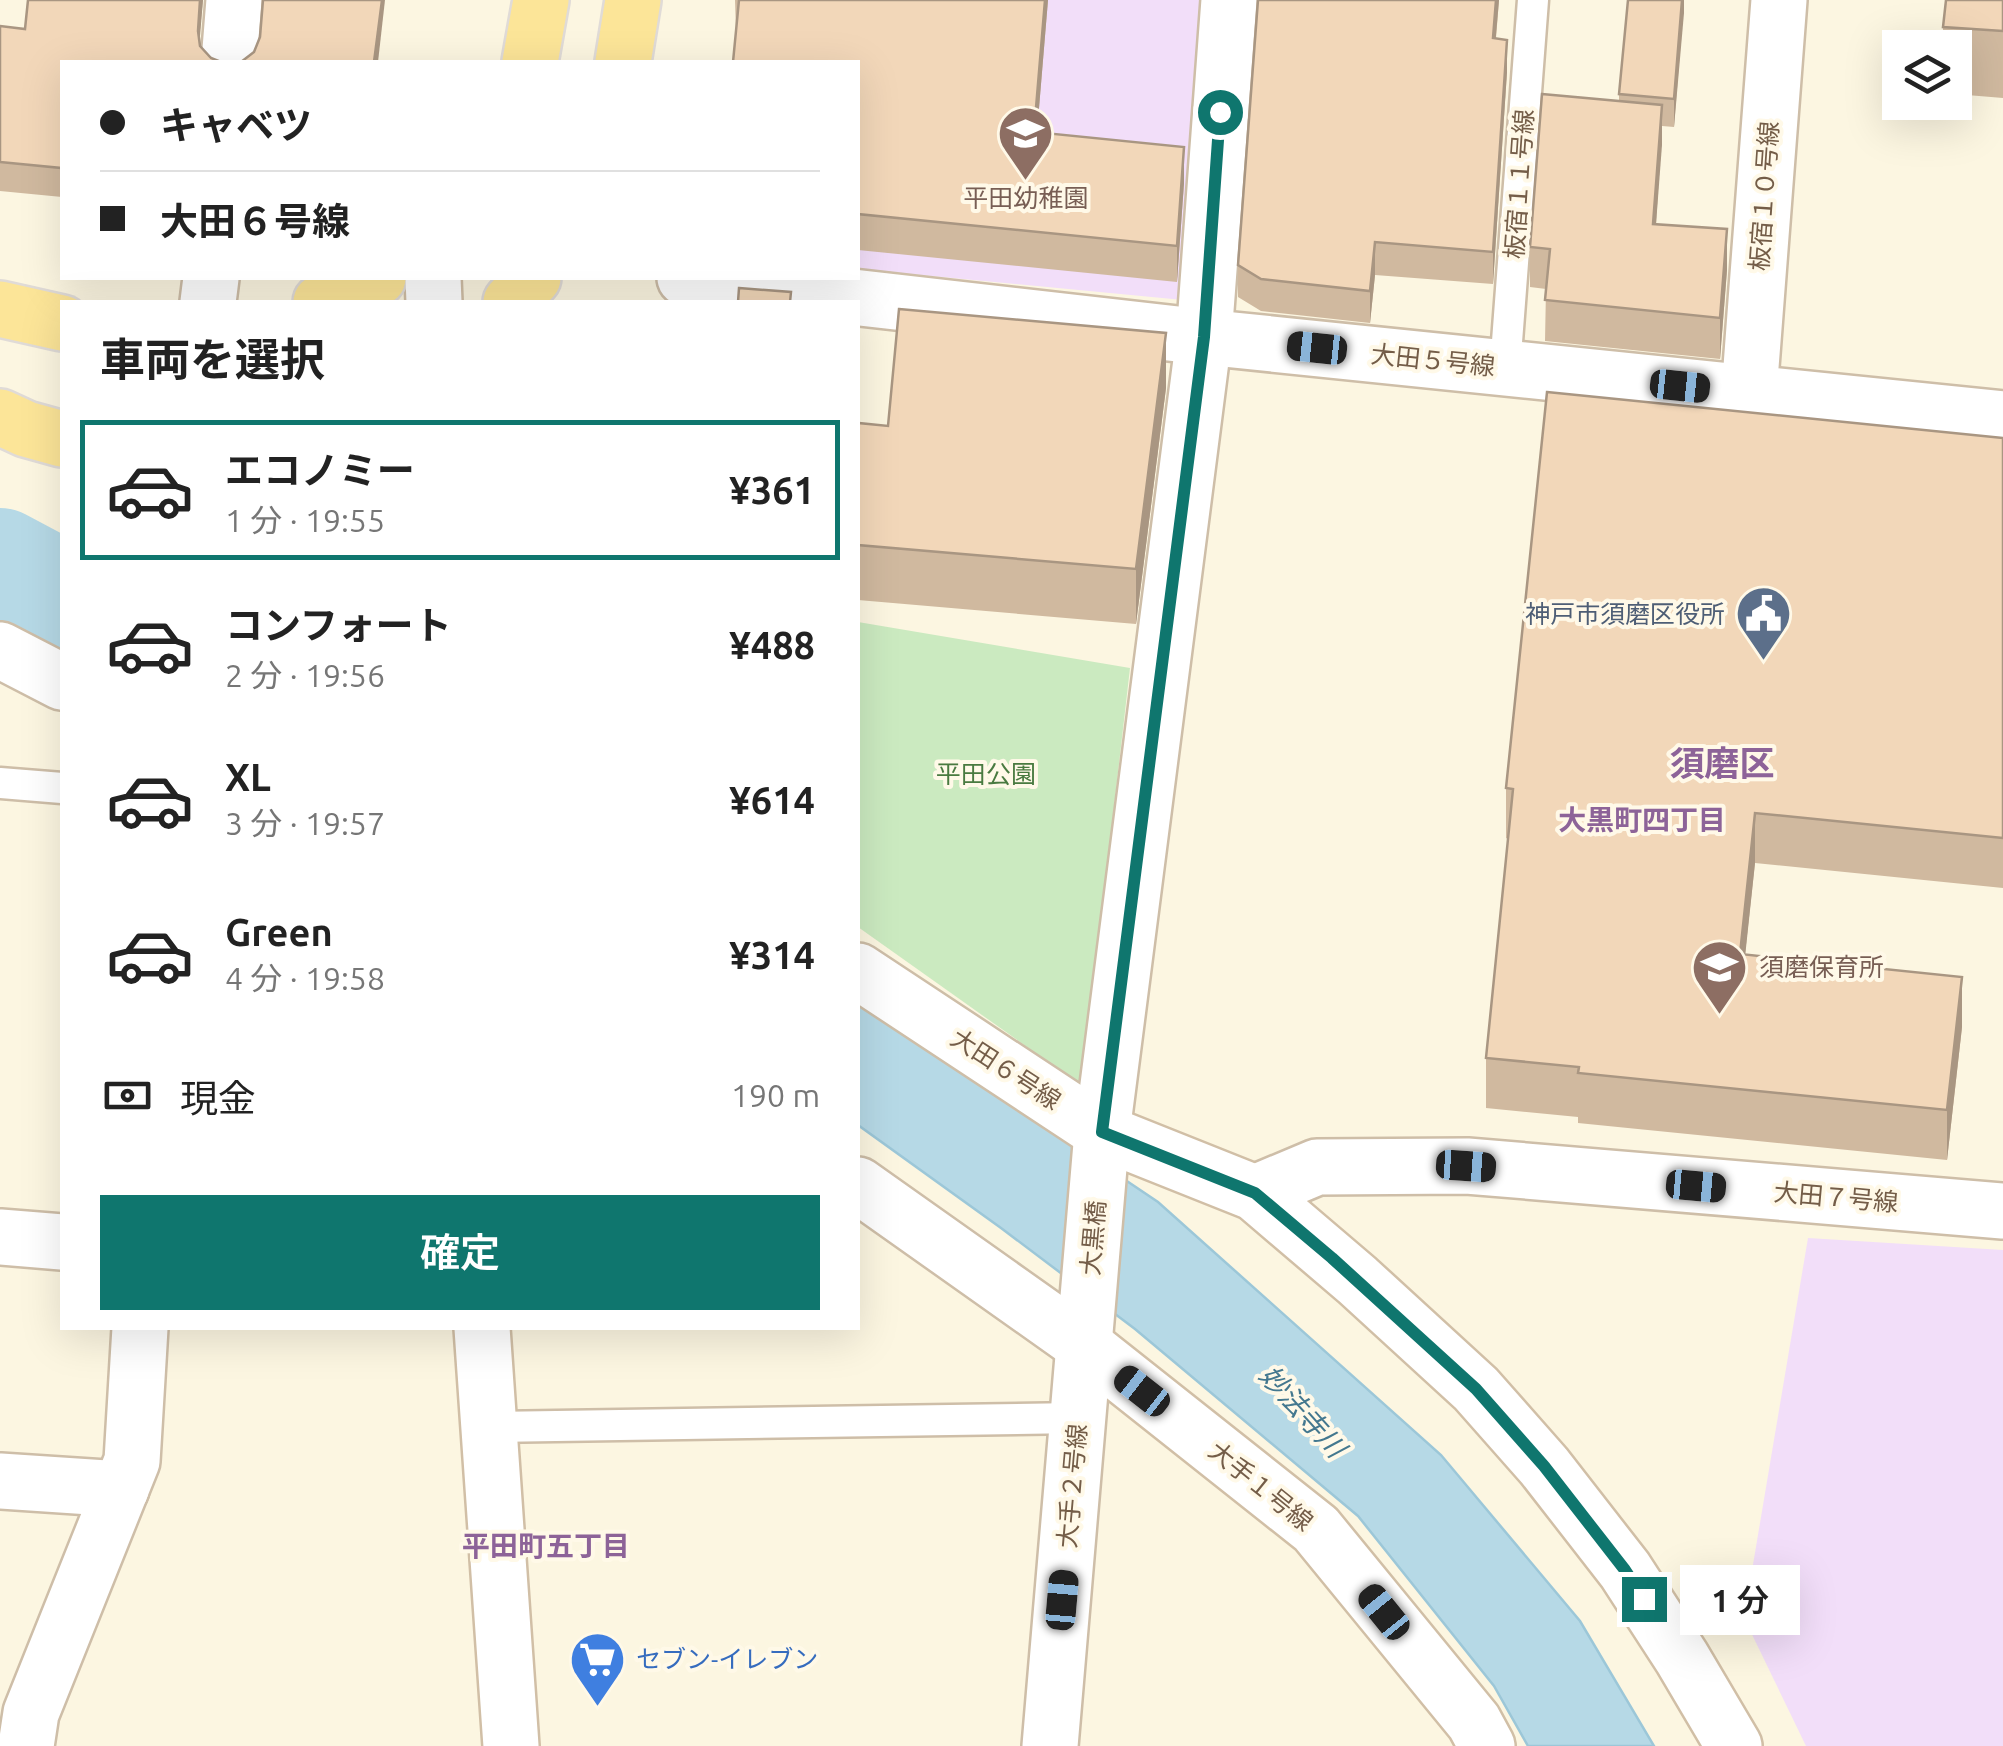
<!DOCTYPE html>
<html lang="ja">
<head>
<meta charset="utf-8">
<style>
  :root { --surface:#fff; --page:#f6f6f6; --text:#222; --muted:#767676; --line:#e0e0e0; --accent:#0f766e }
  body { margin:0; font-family:Ubuntu,"Noto Sans JP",sans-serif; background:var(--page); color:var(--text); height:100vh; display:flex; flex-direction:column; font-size:38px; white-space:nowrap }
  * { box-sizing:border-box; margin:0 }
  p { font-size:32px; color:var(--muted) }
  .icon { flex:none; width:55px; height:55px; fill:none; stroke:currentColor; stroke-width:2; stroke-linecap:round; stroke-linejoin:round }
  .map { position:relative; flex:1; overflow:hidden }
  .drawer { position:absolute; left:60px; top:300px; width:800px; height:1030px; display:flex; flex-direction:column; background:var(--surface); border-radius:0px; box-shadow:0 10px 40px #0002 }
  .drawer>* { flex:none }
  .guide { position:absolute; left:60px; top:60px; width:800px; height:220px; border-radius:0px; box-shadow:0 10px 40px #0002; display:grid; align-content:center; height:220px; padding:0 40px; background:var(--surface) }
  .fabs { position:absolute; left:1882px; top:30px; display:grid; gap:20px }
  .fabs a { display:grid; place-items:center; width:90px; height:90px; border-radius:0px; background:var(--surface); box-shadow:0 10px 40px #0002; font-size:50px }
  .end { position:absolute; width:45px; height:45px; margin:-22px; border:12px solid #0f766e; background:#fff; box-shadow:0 0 0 5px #fff }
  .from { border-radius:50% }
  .bubble { position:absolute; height:70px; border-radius:0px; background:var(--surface); box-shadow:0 10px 40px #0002; font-size:32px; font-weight:600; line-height:70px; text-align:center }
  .car { position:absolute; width:30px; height:60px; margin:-30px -15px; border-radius:12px; box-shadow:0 0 8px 2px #0007; background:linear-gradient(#222 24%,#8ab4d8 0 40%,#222 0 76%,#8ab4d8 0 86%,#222 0) }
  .guide b { display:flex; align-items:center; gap:35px; height:95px; font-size:38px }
  .guide b+b { border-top:2px solid var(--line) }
  .guide i { width:25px; height:25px; background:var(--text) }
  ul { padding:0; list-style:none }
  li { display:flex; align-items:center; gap:30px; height:140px; margin:0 20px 15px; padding:0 20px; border:5px solid transparent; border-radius:0px }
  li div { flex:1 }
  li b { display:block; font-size:38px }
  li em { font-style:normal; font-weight:600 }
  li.on { border-color:var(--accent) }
  li>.icon { width:90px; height:90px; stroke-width:1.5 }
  h2 { padding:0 40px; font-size:45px; line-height:120px }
  .pay { display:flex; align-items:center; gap:25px; height:110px; padding:0 40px; font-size:38px }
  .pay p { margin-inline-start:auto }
  .cta { display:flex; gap:20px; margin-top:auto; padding:20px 40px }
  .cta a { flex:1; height:115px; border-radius:0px; background:var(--accent); color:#fff; font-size:40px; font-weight:600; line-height:115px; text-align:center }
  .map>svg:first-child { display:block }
  .education { fill:#f2def9 }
  .green { fill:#cbeac0 }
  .water { fill:#b6d9e6; stroke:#9cc7d8; stroke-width:2.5 }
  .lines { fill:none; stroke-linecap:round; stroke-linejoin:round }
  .river { stroke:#b6d9e6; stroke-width:108 }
  .lane-casing { stroke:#cebea8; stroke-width:35 }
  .street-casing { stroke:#cebea8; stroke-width:60 }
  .secondary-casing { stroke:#d1bfa6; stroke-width:60 }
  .primary-casing { stroke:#e0dbd7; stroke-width:60 }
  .lane { stroke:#fff; stroke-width:30 }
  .street { stroke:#fff; stroke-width:55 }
  .secondary { stroke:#fff; stroke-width:55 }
  .primary { stroke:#fce598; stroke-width:55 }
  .wall { fill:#d0b99f }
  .shaded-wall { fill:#a99682 }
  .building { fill:#f2d7b9; stroke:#a99682; stroke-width:2.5 }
  .route { stroke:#0f766e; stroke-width:12 }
  .labels { text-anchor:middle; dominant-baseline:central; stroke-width:8; stroke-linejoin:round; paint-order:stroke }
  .street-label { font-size:25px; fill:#745d48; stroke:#fff9e8 }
  .education-label { font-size:25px; fill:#785e54; stroke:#fff9e8 }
  .service-label { font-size:25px; fill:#4e5e75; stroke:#fff9e8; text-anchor:end }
  .park-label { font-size:25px; fill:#497a40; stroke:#fff9e8 }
  .shop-label { font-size:25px; fill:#366cbe; stroke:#fff9e8; text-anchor:start }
  .neighbourhood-label { font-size:28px; font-weight:bold; fill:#8d6398; stroke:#fff9e8 }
  .water-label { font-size:28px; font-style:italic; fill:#44788f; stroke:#fff9e8 }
  .district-label { font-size:35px; font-weight:bold; fill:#8d6398; stroke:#fff9e8 }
</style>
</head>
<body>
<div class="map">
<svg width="2003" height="1746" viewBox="0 0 2003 1746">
  <rect width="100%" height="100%" fill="#fcf6e1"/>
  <g class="education">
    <polygon points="867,0 1212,0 1183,300 858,269 858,95"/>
    <polygon points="1808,1238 2003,1250 2003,1746 1806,1746 1744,1618"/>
  </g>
  <polygon class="green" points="858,622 1130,668 1082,1086 858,927"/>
  <polygon class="water" points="858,1000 1158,1202 1441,1455 1580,1621 1654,1746 1528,1746 1494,1686 1358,1516 1135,1329 1001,1228 858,1125"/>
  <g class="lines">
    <polyline class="river" points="0,562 62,595"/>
    <defs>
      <g id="lane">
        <polyline points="1505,368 1533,0"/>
        <polyline points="0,783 62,788"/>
        <polyline points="488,1427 1078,1418"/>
      </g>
      <g id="street">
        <polyline points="229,62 234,0"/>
        <polyline points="685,278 1204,337 2003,419"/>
        <polyline points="208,302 211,278"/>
        <polyline points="1749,393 1779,0"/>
        <polyline points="0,650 62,682"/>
        <polyline points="858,971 1102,1132"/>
        <polyline points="858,1185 1084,1345"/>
        <polyline points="1255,1193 1317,1167 1467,1166 2003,1211"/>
        <polyline points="0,1237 62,1242"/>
        <polyline points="0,1481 121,1489"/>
        <polyline points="26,1746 31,1713 132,1461 140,1328"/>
        <polyline points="1050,1746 1102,1132 1204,337 1229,0"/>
      </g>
      <g id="secondary">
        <polyline points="433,278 434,302"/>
        <polyline points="1102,1132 1255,1193 1357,1280 1476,1389 1544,1466 1625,1570 1682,1658 1734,1746"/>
        <polyline points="482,1328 511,1746"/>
        <polyline points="1084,1345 1316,1529 1474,1722 1487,1746"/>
      </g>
      <g id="primary">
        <polyline points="530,62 541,0"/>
        <polyline points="623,62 633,0"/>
        <polyline points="321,302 378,278"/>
        <polyline points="511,302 533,278"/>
        <polyline points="0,309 62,323"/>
        <polyline points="0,417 26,429 62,439"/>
      </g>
    </defs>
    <use href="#lane" class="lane-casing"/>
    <use href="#street" class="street-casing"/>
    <use href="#secondary" class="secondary-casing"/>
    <use href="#primary" class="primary-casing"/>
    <use href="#lane" class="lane"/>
    <use href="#street" class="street"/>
    <use href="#secondary" class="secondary"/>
    <use href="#primary" class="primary"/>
  </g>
  <g class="wall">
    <polygon points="28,0 203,0 199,40 62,62 62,197 0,191 0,26 25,29"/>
    <polygon points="735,0 1048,0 1037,132 1184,183 1177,282 858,250 858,62 736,31"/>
    <polygon points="1258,0 1499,0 1496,38 1507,72 1493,284 1375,275 1370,323 1261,311 1238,297 1238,265"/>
    <polygon points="1684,0 1674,127 1662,126 1656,224 1727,270 1720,359 1545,341 1546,289 1530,287 1530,247 1619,101 1619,94"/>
    <polygon points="2003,0 2003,98 1955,94 1955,48 1943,48 1943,27"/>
    <polygon points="1166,388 1136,624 858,600 858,423 888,426"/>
    <polygon points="2003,438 2003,888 1755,863 1745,954 1962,1027 1947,1160 1578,1123 1578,1117 1486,1108 1486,1058 1508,839 1506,838 1506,788"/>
  </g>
  <g class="shaded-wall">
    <polygon points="200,0 203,0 198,60 198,31"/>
    <polygon points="382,0 385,0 378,62 374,62"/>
    <polygon points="1045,0 1048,0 1034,168 1034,132"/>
    <polygon points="1496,0 1499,0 1493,70 1493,38"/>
    <polygon points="1682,0 1684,0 1684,13 1674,127 1674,99"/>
    <polygon points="1507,40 1507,72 1493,284 1493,252"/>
    <polygon points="1662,105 1662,145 1653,264 1653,224"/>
    <polygon points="1184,147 1184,183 1177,282 1177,246"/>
    <polygon points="1727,229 1727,270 1720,359 1720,318"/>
    <polygon points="1375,242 1375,275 1370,323 1370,291"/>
    <polygon points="1166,333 1166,388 1136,624 1136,569"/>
    <polygon points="1755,813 1755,863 1740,1004 1740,954"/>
    <polygon points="1962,977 1962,1027 1947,1160 1947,1110"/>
  </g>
  <g class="building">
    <polygon points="28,0 200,0 198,31 200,46 211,58 221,62 62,62 62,168 0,162 0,26 25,29"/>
    <polygon points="263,0 382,0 374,62 237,62 241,62 254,52 260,37"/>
    <polygon points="739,0 1045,0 1034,132 1184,147 1177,246 858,214 858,62 733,62"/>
    <polygon points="1258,0 1496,0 1493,38 1507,40 1493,252 1375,242 1370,291 1261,279 1238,265"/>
    <polygon points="1628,0 1682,0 1674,99 1619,94"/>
    <polygon points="1946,0 2003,0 2003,31 1943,27"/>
    <polygon points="1542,94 1662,105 1653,224 1727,229 1720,318 1545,300 1550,249 1530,247"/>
    <polygon points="739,288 791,292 790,302 738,302"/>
    <polygon points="899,309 1166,333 1136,569 858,545 858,423 888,426"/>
    <polygon points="1547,392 2003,438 2003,838 1755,813 1740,954 1962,977 1947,1110 1578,1073 1579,1067 1486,1058 1513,789 1506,788"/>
  </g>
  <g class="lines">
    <polyline class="route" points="1220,112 1204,337 1102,1132 1255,1193 1332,1258 1476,1389 1544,1466 1625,1570 1644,1599"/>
  </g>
  <defs>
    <symbol id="school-pin" viewBox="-11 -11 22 30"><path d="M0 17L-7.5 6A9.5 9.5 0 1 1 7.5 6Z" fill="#8d6e63" stroke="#fff9e8"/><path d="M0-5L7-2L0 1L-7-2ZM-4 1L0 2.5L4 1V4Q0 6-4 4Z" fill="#fff"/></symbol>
    <symbol id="civic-pin" viewBox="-11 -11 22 30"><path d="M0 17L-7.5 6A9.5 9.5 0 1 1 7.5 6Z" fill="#5c6f8a" stroke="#fff9e8"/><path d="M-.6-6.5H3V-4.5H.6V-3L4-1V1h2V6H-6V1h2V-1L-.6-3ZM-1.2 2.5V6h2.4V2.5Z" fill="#fff"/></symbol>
    <symbol id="supermarket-pin" viewBox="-11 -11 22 30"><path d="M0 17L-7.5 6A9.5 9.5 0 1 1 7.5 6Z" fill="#3f7fe0" stroke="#fff9e8"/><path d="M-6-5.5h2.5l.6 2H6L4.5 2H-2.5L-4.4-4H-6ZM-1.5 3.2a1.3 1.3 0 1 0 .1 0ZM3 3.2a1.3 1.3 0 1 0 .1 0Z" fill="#fff"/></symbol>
  </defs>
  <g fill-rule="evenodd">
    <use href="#school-pin" x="994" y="102" width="63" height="86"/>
    <use href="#civic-pin" x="1732" y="582" width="63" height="86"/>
    <use href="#school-pin" x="1688" y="936" width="63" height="86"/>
    <use href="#supermarket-pin" x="566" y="1628" width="63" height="86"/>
  </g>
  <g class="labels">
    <g class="street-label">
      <text transform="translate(1519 184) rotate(-86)">板宿１１号線</text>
      <text transform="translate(1764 196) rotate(-86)">板宿１０号線</text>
      <text transform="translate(1433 360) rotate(6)">大田５号線</text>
      <text transform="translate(1006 1069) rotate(33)">大田６号線</text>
      <text transform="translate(1836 1197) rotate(5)">大田７号線</text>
      <text transform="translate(1093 1238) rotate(-85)">大黒橋</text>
      <text transform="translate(1072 1486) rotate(-85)">大手２号線</text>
      <text transform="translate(1261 1486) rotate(39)">大手１号線</text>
    </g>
    <g class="education-label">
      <text x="1026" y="198">平田幼稚園</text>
      <text x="1759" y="967" text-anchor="start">須磨保育所</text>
    </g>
    <g class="service-label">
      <text x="1725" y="614">神戸市須磨区役所</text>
    </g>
    <g class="park-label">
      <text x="986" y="774">平田公園</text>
    </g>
    <g class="shop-label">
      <text x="636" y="1659">セブン-イレブン</text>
    </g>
    <g class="neighbourhood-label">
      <text x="1642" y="819">大黒町四丁目</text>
      <text x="546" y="1545">平田町五丁目</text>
    </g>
    <g class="water-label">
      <text transform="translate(1303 1411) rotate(48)">妙法寺川</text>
    </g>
    <g class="district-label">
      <text x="1722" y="763">須磨区</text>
    </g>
  </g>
</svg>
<div class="fabs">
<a><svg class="icon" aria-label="layers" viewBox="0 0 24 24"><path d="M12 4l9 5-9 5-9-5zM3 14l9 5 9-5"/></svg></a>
</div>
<i class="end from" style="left:1220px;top:112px"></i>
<i class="end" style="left:1644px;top:1599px"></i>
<div class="bubble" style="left:1680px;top:1565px;width:120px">1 分</div>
<i class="car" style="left:1317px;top:348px;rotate:276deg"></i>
<i class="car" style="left:1680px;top:386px;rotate:96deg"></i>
<i class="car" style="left:1466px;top:1166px;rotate:94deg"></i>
<i class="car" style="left:1696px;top:1186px;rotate:95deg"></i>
<i class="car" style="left:1142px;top:1391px;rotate:308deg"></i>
<i class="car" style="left:1062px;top:1600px;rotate:5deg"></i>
<i class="car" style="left:1384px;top:1612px;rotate:321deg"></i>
<div class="guide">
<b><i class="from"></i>キャベツ</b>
<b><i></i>大田６号線</b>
</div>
<section class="drawer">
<h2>車両を選択</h2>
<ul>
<li class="on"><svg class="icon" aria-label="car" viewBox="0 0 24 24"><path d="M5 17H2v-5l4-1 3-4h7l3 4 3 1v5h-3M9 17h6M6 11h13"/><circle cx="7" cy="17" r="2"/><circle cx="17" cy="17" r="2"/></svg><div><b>エコノミー</b><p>1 分 · 19:55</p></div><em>¥361</em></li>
<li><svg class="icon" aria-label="car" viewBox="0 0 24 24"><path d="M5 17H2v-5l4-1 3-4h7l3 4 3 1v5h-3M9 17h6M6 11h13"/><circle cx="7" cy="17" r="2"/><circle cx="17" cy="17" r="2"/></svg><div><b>コンフォート</b><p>2 分 · 19:56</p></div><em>¥488</em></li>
<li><svg class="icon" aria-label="car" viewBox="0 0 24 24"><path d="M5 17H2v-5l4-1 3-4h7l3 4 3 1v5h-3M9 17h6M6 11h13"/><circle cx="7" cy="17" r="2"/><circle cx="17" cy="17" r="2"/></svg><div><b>XL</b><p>3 分 · 19:57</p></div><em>¥614</em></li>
<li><svg class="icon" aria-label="car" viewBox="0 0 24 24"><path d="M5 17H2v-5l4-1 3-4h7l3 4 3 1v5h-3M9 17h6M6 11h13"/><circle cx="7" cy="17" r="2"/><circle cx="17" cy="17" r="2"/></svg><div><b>Green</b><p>4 分 · 19:58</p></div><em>¥314</em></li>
</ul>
<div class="pay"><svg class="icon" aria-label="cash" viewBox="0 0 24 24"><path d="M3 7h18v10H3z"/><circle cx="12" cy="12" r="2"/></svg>現金<p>190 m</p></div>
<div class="cta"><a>確定</a></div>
</section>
</div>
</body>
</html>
